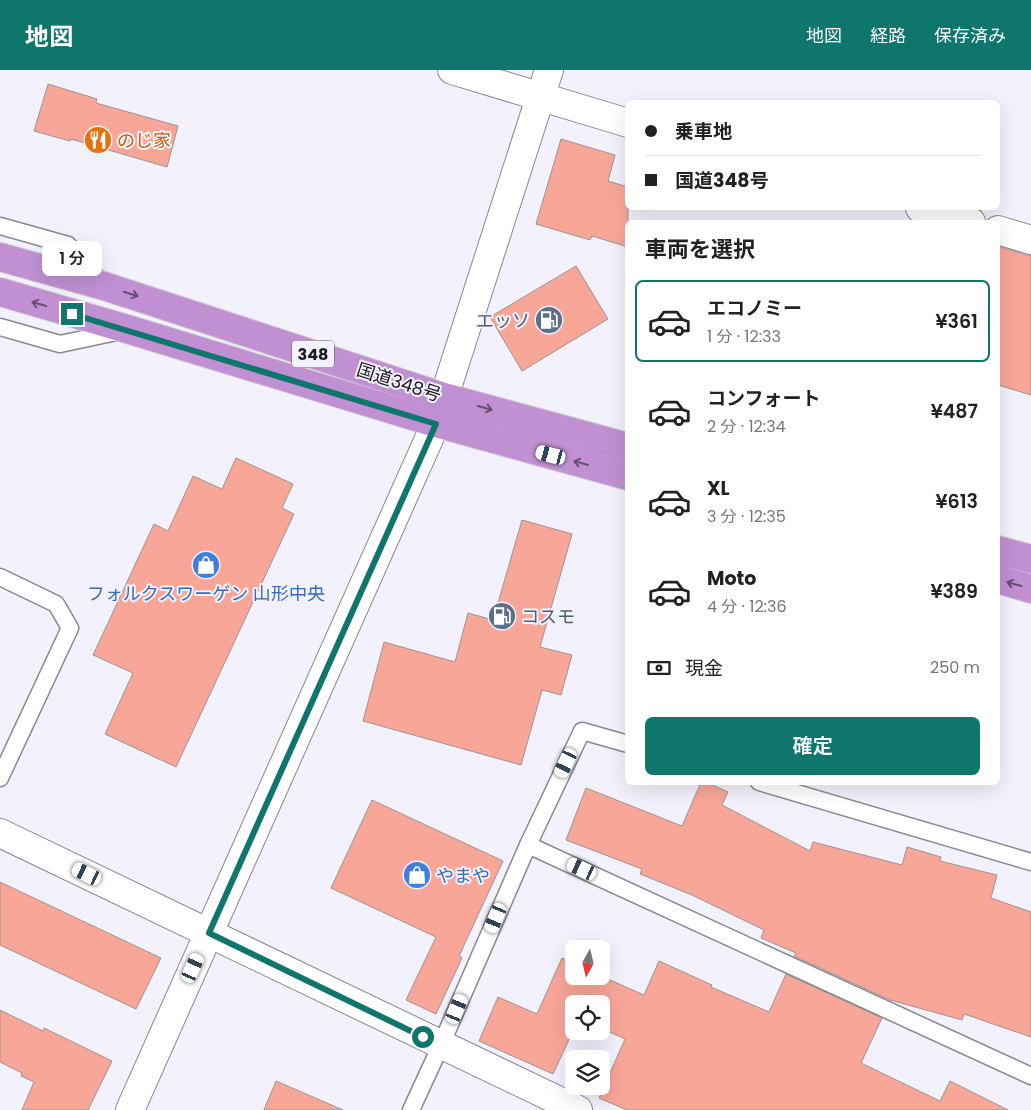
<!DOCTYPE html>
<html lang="ja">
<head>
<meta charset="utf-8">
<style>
  :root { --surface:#fff; --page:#f2f2f2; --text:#222; --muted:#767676; --line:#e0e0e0; --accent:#0f766e }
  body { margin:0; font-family:Poppins,"Noto Sans JP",sans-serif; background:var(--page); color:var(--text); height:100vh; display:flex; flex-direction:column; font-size:19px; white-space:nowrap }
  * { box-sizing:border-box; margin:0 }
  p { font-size:16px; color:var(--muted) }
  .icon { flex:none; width:28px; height:28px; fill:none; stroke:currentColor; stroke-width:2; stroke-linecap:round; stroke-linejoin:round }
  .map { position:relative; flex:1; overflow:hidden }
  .panel { position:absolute; left:625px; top:150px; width:375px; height:565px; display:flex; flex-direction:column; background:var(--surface); border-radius:8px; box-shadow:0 5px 20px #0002 }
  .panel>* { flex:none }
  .banner { position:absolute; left:625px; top:30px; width:375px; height:110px; border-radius:8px; box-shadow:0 5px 20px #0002; display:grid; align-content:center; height:110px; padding:0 20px; background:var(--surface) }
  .needle { width:32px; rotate:188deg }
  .buttons { position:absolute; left:565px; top:870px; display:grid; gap:10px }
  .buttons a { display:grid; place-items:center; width:45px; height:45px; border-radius:8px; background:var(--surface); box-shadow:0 5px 20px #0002; font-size:25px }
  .end { position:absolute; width:22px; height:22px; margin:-11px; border:6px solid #0f766e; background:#fff; box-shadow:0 0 0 2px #fff }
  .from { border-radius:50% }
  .bubble { position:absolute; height:35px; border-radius:8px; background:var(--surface); box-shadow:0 5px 20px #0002; font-size:16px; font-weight:600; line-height:35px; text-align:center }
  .car { position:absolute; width:15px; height:30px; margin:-15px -8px; border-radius:6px; box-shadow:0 0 4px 1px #0007; background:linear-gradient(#fff 24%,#345 0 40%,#fff 0 76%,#345 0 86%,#fff 0) }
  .banner b { display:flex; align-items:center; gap:18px; height:48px; font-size:19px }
  .banner b+b { border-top:1px solid var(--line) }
  .banner i { width:12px; height:12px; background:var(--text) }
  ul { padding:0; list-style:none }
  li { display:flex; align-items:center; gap:15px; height:82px; margin:0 10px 8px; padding:0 10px; border:2px solid transparent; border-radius:8px }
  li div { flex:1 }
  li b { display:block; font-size:19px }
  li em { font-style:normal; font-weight:600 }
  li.on { border-color:var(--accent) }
  li>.icon { width:45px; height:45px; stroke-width:1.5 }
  h2 { padding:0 20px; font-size:22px; line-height:60px }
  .pay { display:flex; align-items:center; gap:12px; height:55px; padding:0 20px; font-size:19px }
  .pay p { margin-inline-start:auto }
  .cta { display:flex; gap:10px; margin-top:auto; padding:10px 20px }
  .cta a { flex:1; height:58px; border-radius:8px; background:var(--accent); color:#fff; font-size:20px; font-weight:600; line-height:58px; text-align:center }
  header { display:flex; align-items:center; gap:30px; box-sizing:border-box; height:70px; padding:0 25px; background:var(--accent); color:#fff }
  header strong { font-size:24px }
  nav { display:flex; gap:28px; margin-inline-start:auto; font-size:18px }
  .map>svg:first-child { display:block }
  .building { fill:#f8a698; stroke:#9e9390 }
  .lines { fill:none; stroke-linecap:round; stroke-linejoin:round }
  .service-casing { stroke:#898790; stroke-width:19 }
  .minor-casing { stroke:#898790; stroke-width:30 }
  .tertiary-casing { stroke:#898790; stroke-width:30 }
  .trunk-casing { stroke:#d1d1d2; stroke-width:30 }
  .service { stroke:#fff; stroke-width:16 }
  .minor { stroke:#fff; stroke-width:28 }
  .tertiary { stroke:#fff; stroke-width:28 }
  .trunk { stroke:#c090d3; stroke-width:28 }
  .oneway { stroke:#654f6f }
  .route { stroke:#0f766e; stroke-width:6 }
  .labels { text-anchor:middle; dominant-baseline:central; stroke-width:4; stroke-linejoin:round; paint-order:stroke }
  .shield { fill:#f3f1fb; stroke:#5b5a60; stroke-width:1 }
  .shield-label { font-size:16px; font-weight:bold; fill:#1a191d }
  .food-label { font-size:18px; fill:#c56008; stroke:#f3f1fb; text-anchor:start }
  .service-label { font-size:18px; fill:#4e5e75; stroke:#f3f1fb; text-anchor:end }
  .street-label { font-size:18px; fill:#1a191d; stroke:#f3f1fb }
  .shop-label { font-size:18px; fill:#366cbe; stroke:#f3f1fb }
</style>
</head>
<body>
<header>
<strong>地図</strong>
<nav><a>地図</a><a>経路</a><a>保存済み</a></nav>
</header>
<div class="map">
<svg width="1031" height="1040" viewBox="0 0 1031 1040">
  <rect width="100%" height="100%" fill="#f3f1fb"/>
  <g class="building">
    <polygon points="48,14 97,29 96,33 178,56 167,97 71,69 70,71 34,61"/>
    <polygon points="561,69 615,85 608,111 628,117 628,177 592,166 590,170 536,154"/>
    <polygon points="998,176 1026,185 1031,185 1031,325 998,315"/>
    <polygon points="576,196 608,249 522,301 490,247"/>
    <polygon points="236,388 293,414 282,438 294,444 176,697 105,664 133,603 93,585 154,454 168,461 193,406 222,419"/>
    <polygon points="522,450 572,464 540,577 572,585 561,625 542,620 521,695 363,651 384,572 455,592 468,543 493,550"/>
    <polygon points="701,712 706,712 728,722 722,735 810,781 813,772 902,795 907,777 941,787 940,791 997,805 991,828 1031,842 1031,967 964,944 962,950 890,930 794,886 796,883 761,868 764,860 692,825 640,804 642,799 566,770 586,718 682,756"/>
    <polygon points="372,730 503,791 459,886 462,888 436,944 406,930 436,867 331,818"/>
    <polygon points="0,812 161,888 136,939 0,875"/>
    <polygon points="562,888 574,893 574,906 601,906 644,925 659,891 712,915 711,917 769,942 786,904 882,948 861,993 940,1031 950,1011 1008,1040 627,1040 599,1028 625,969 601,958 601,934 574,934 574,959 553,1004 479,971 498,927 537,944"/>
    <polygon points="0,940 43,961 44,958 112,991 88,1040 22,1040 34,1012 21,1006 22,1003 0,992"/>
    <polygon points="276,1011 343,1040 264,1040"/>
  </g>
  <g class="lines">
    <defs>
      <g id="service">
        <polyline points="0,156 68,175 103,214"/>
        <polyline points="0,257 60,274 121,261"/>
        <polyline points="0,507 56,534 70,558 0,708"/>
        <polyline points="759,712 1031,792"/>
        <polyline points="528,775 1031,1006"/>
        <polyline points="411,1040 441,975 528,775 582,661 628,674"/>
      </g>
      <g id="minor">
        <polyline points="452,0 628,53"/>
        <polyline points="920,138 971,152"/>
        <polyline points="998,160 1031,170"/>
        <polyline points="444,327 549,0"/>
        <polyline points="0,763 578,1040"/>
      </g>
      <polyline id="tertiary" points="130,1040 436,353"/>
      <g id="trunk">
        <polyline points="0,187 104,216 444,327 628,377"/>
        <polyline points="0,222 127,259 436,353 628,406"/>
        <polyline points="998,480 1031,489"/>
        <polyline points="998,509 1031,519"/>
      </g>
    </defs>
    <use href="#service" class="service-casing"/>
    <use href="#minor" class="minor-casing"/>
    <use href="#tertiary" class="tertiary-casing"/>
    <use href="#trunk" class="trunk-casing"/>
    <use href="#service" class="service"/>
    <use href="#minor" class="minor"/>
    <use href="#tertiary" class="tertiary"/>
    <use href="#trunk" class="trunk"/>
  </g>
  <defs><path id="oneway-shaft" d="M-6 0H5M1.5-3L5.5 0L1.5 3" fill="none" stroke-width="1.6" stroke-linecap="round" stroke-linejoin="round" transform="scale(1.25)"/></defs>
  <g class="oneway">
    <use href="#oneway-shaft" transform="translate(131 224) rotate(18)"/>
    <use href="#oneway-shaft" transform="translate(39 234) rotate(-164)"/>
    <use href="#oneway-shaft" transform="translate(485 338) rotate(15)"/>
    <use href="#oneway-shaft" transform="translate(581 393) rotate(-165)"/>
    <use href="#oneway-shaft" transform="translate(1014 514) rotate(-164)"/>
  </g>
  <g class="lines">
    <polyline class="route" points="72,244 436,354 209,863 423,967"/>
  </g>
  <defs>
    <symbol id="restaurant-disc" viewBox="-11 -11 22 22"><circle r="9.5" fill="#e8710a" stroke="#f3f1fb"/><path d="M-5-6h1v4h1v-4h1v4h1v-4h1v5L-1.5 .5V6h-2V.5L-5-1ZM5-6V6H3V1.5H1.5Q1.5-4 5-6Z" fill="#fff"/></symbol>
    <symbol id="fuel-disc" viewBox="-11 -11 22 22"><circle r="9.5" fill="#5c6f8a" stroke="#f3f1fb"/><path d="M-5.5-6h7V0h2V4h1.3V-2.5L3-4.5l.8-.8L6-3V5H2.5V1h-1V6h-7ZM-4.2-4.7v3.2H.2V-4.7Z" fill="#fff"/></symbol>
    <symbol id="shop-disc" viewBox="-11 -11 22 22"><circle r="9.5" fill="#3f7fe0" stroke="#f3f1fb"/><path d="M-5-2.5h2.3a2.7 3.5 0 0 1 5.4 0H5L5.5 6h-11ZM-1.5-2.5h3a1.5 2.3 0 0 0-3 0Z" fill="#fff"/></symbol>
  </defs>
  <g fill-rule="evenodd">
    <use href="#restaurant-disc" x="82" y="54" width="32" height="32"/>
    <use href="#fuel-disc" x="533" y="234" width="32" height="32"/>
    <use href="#shop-disc" x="190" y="479" width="32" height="32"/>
    <use href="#fuel-disc" x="486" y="530" width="32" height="32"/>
    <use href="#shop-disc" x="401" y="789" width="32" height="32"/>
  </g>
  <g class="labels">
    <rect class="shield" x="292" y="270.5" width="42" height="27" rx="4"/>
    <g class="shield-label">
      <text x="313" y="284">348</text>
    </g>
    <g class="food-label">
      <text x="117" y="70">のじ家</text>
    </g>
    <g class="service-label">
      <text x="530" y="250">エッソ</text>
      <text x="521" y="546" text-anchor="start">コスモ</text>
    </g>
    <g class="street-label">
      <text transform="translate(399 312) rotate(18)">国道348号</text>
    </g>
    <g class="shop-label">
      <text x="206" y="523">フォルクスワーゲン 山形中央</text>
      <text x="436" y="805" text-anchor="start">やまや</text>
    </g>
  </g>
</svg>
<div class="buttons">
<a><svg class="needle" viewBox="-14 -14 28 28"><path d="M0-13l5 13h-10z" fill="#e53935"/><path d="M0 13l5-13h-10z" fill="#767676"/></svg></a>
<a><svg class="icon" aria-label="locate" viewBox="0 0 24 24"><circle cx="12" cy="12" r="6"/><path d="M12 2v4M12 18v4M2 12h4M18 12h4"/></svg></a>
<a><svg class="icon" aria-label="layers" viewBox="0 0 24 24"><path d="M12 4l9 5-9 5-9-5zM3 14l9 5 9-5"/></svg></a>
</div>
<i class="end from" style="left:423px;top:967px"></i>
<i class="end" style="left:72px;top:244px"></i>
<div class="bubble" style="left:42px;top:171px;width:60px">1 分</div>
<i class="car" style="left:551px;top:385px;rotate:285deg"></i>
<i class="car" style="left:566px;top:693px;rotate:205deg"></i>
<i class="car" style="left:582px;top:799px;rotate:295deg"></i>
<i class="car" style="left:87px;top:804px;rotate:296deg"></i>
<i class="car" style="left:496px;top:848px;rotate:203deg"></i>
<i class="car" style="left:193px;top:898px;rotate:24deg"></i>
<i class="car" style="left:457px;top:939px;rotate:23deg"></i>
<div class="banner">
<b><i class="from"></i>乗車地</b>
<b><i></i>国道348号</b>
</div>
<section class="panel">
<h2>車両を選択</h2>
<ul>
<li class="on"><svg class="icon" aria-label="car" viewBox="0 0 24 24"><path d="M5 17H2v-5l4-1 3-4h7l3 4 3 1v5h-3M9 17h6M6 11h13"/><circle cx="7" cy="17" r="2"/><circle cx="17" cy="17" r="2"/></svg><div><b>エコノミー</b><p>1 分 · 12:33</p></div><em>¥361</em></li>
<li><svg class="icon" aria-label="car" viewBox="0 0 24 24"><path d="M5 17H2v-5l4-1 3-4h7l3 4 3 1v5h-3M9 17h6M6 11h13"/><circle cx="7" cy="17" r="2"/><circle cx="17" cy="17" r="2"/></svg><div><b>コンフォート</b><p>2 分 · 12:34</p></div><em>¥487</em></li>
<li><svg class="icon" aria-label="car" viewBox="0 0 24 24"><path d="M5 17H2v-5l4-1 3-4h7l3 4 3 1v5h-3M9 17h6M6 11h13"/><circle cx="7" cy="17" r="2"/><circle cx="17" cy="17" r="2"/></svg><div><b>XL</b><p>3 分 · 12:35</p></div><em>¥613</em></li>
<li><svg class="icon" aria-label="car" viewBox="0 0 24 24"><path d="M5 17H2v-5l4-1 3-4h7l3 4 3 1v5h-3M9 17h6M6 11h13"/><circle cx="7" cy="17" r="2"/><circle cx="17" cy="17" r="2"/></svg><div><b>Moto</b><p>4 分 · 12:36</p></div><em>¥389</em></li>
</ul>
<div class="pay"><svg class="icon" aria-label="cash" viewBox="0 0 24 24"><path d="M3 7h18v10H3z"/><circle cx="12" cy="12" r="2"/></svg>現金<p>250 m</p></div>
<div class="cta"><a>確定</a></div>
</section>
</div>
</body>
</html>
